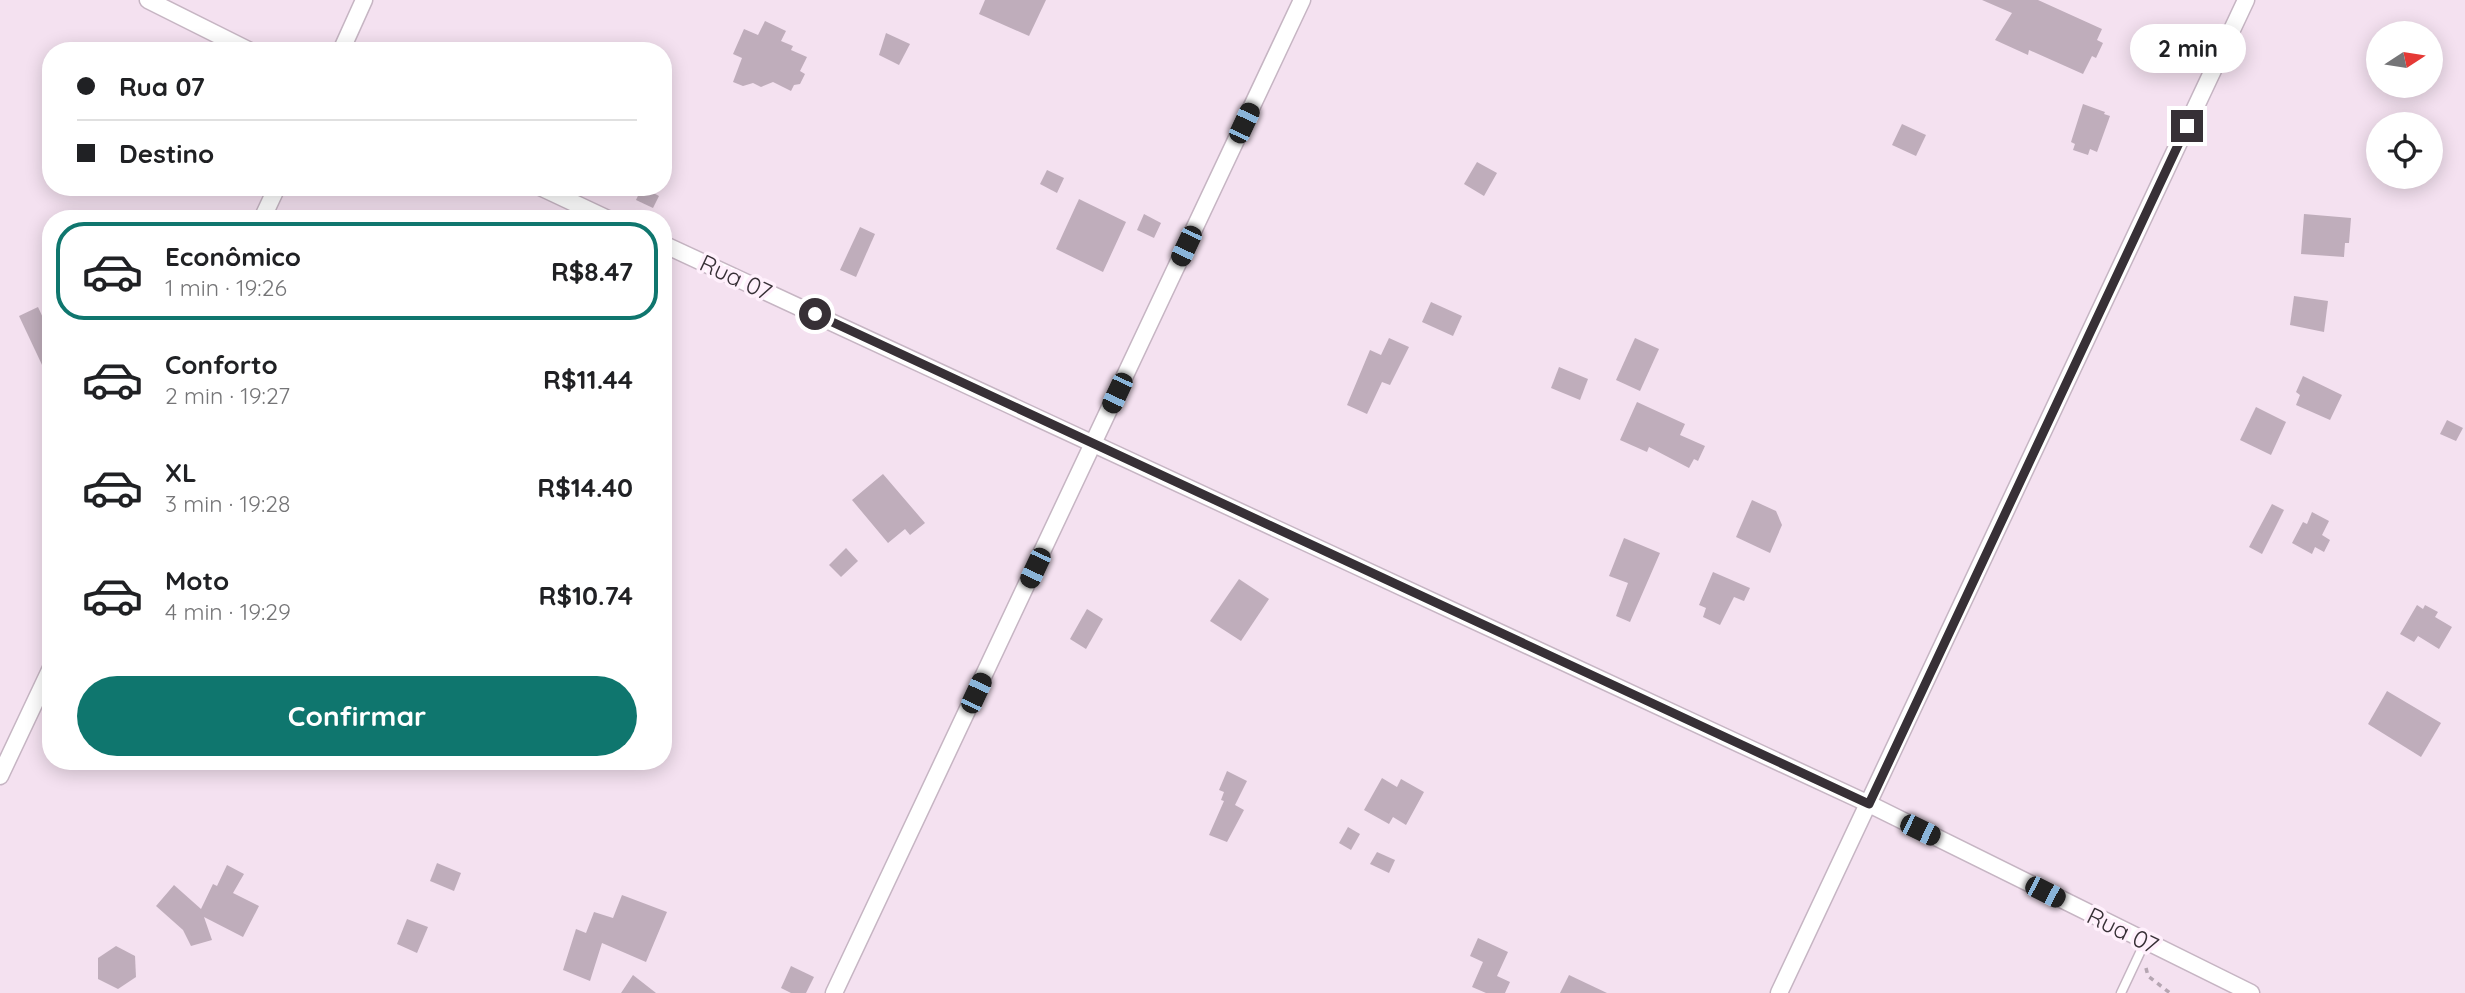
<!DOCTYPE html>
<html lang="pt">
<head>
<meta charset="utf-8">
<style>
  :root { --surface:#fff; --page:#f2f2f2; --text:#202124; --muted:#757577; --line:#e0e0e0; --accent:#0f766e }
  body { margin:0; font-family:Quicksand,sans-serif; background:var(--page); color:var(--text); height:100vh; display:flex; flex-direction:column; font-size:26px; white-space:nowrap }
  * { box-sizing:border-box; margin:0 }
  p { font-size:23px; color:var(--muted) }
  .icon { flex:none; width:38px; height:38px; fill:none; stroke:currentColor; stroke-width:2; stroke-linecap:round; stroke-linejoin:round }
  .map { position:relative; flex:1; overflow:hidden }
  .details { position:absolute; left:42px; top:210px; width:630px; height:560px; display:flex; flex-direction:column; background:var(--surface); border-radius:28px; box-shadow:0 4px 18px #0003 }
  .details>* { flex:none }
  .guide { position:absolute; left:42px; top:42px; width:630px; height:154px; border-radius:28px; box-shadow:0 4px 18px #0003; display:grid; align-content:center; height:154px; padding:0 35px; background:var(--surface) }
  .needle { width:46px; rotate:78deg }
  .tools { position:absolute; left:2366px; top:21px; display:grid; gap:14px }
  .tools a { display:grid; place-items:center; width:77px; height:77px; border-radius:50%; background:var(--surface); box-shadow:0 4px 18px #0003; font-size:35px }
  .end { position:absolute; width:32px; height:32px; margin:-16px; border:9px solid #373036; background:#fff; box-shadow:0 0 0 4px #fff }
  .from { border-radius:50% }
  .bubble { position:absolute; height:49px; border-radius:24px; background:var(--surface); box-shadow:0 4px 18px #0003; font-size:23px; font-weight:700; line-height:49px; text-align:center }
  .car { position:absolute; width:21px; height:42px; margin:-21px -10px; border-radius:9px; box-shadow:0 0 5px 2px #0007; background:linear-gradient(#222 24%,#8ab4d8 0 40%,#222 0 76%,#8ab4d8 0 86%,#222 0) }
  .guide b { display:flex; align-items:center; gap:24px; height:66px; font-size:26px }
  .guide b+b { border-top:2px solid var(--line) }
  .guide i { width:18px; height:18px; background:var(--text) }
  ul { padding:12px 0 0; list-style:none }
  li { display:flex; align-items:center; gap:21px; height:98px; margin:0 14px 10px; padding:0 21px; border:4px solid transparent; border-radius:28px }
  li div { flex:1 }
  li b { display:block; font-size:26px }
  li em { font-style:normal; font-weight:700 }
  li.selected { border-color:var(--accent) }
  li>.icon { width:63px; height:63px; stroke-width:1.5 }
  .cta { display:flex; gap:14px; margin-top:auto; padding:14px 35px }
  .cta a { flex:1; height:80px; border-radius:42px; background:var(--accent); color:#fff; font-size:28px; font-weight:700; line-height:80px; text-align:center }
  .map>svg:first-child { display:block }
  .building { fill:#bfadbb }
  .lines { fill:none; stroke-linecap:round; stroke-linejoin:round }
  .lane-casing { stroke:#c6b5c3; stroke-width:11 }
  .street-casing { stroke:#c6b5c3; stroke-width:19 }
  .path { stroke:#b5a6b2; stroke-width:3.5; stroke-dasharray:5 5; stroke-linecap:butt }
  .lane { stroke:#fff; stroke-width:8 }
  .street { stroke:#fff; stroke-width:16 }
  .route { stroke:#373036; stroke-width:9 }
  .labels { text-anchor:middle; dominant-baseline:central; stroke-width:7; stroke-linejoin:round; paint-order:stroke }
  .street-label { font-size:24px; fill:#373036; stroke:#fff0fc }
</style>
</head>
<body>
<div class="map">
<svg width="2465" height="993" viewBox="0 0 2465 993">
  <rect width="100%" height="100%" fill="#f4e1f0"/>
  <g class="building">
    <polygon points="985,0 1046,0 1029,36 979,14"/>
    <polygon points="1982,0 2038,0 2102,29 2097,40 2103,43 2096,58 2092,56 2083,74 2029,50 2028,55 1995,40 2012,13"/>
    <polygon points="765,21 786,31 781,41 793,46 791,50 807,57 800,71 805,74 800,84 794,85 791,91 773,82 761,87 753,83 743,86 733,82 742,58 733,54 744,29 758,35"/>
    <polygon points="886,33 910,44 899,65 879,55"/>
    <polygon points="2083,104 2105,112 2104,114 2110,116 2097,152 2090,149 2088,155 2073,150 2075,144 2071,142"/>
    <polygon points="1902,124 1926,135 1916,156 1892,145"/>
    <polygon points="1477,162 1497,173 1484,196 1464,184"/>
    <polygon points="1047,170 1064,178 1057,193 1040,184"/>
    <polygon points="642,187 659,196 653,208 636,200"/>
    <polygon points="1079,199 1126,222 1103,272 1056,249"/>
    <polygon points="1144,214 1161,223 1154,238 1137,230"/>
    <polygon points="2304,214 2351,218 2349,243 2345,243 2344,257 2301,254"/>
    <polygon points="860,227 875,234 856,277 840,270"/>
    <polygon points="2294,296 2328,301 2324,332 2290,325"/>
    <polygon points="1431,302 1462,316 1453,336 1422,322"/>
    <polygon points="38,307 51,335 51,384 19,316"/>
    <polygon points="1389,338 1409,347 1390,385 1382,382 1367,414 1347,405 1370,350 1381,355"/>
    <polygon points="1635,338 1659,349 1640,391 1616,380"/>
    <polygon points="1559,367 1588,379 1580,400 1551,388"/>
    <polygon points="2303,376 2342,395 2330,420 2296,405 2300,395 2296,392"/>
    <polygon points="1637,402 1685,424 1680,435 1705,446 1698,461 1694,459 1689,468 1649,447 1647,452 1620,440"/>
    <polygon points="2256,407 2286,422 2271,455 2240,440"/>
    <polygon points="2447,420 2463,428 2456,441 2440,434"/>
    <polygon points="883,474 925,523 910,535 905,529 888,543 852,500"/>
    <polygon points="1752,500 1776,511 1782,525 1770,553 1736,537"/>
    <polygon points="2272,504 2284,510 2262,554 2249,547"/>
    <polygon points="2312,512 2329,521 2322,535 2330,540 2324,552 2315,547 2312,554 2292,543 2303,522 2307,524"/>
    <polygon points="1624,538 1660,553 1630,622 1616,616 1628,583 1609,576"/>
    <polygon points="846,548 858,561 841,577 829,565"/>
    <polygon points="1713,572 1750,588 1744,601 1734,597 1720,625 1703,617 1706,608 1699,605"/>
    <polygon points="1239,579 1269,599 1241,641 1210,621"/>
    <polygon points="2417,605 2423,609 2425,605 2438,612 2435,617 2452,627 2439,649 2418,636 2414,642 2400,634"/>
    <polygon points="1087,609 1103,619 1086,649 1070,639"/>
    <polygon points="2387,691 2441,723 2421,757 2368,724"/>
    <polygon points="1227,771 1247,781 1235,805 1244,810 1227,842 1209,835 1224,801 1221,800 1224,792 1219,790"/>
    <polygon points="1382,778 1397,787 1401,779 1424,792 1406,825 1393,817 1389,824 1364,810"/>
    <polygon points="1348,827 1360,834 1351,850 1339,843"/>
    <polygon points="1377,852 1395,860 1389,873 1370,864"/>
    <polygon points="437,863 461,873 454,891 430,881"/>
    <polygon points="227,865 244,874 233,893 259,906 243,937 204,917 212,940 191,946 183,930 156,906 174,885 201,909 213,884 217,886"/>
    <polygon points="622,895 667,912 646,962 602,943 590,981 563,970 576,929 586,933 594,912 613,918"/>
    <polygon points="407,919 428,927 417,953 397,944"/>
    <polygon points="1478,938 1508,952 1497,976 1510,982 1505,993 1486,993 1472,987 1483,962 1470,956"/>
    <polygon points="116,946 135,956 136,977 118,989 98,979 98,958"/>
    <polygon points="791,966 814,977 806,993 791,993 781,988"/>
    <polygon points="633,975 656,993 621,993"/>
    <polygon points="1569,975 1607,993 1560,993"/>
  </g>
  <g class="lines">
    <defs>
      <polyline id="lane" points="2121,993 2145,942"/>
      <g id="street">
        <polyline points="148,0 250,51"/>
        <polyline points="341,51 364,0"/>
        <polyline points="540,187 608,219"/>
        <polyline points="262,219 277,187"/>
        <polyline points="663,244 1869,804 2251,993"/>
        <polyline points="0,776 51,668"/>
        <polyline points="834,993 1302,0"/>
        <polyline points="1779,993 2246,0"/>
      </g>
    </defs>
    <use href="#lane" class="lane-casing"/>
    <use href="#street" class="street-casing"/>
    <polyline class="path" points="2146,968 2148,976 2170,993"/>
    <use href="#lane" class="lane"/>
    <use href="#street" class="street"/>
  </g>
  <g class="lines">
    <polyline class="route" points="815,314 1869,804 2187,126"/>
  </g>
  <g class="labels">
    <g class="street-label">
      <text transform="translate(736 277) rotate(25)">Rua 07</text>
      <text transform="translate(2123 930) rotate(26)">Rua 07</text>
    </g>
  </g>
</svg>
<div class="tools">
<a><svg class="needle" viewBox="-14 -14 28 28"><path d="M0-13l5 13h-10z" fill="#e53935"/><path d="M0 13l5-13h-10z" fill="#757577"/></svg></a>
<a><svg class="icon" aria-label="locate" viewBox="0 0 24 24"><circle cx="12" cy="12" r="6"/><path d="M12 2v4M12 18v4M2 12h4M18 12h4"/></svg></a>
</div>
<i class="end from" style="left:815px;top:314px"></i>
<i class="end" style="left:2187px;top:126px"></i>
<div class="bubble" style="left:2130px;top:24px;width:116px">2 min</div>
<i class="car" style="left:1244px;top:123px;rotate:25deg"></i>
<i class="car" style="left:1186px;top:246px;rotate:205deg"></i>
<i class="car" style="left:1117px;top:393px;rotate:205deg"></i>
<i class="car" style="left:1035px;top:568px;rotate:205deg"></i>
<i class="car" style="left:976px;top:693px;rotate:25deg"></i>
<i class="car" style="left:1920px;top:830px;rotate:116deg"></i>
<i class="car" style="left:2045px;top:892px;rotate:117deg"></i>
<div class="guide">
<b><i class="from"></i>Rua 07</b>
<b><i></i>Destino</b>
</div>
<section class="details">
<ul>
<li class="selected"><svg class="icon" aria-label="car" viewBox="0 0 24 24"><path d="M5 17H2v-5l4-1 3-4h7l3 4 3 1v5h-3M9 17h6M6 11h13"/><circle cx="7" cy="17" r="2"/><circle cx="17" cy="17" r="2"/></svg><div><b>Econômico</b><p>1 min · 19:26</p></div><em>R$8.47</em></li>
<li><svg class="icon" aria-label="car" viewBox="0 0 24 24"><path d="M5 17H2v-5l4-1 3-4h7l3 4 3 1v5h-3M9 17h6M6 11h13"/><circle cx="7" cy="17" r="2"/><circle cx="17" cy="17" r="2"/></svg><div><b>Conforto</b><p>2 min · 19:27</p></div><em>R$11.44</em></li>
<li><svg class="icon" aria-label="car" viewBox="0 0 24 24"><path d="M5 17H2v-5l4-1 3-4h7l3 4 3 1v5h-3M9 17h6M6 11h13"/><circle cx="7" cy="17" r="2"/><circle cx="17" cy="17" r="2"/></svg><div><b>XL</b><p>3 min · 19:28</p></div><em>R$14.40</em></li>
<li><svg class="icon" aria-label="car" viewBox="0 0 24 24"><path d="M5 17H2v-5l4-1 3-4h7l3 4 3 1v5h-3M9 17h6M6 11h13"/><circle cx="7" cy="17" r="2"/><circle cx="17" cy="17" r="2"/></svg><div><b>Moto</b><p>4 min · 19:29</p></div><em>R$10.74</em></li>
</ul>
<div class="cta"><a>Confirmar</a></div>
</section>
</div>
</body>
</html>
